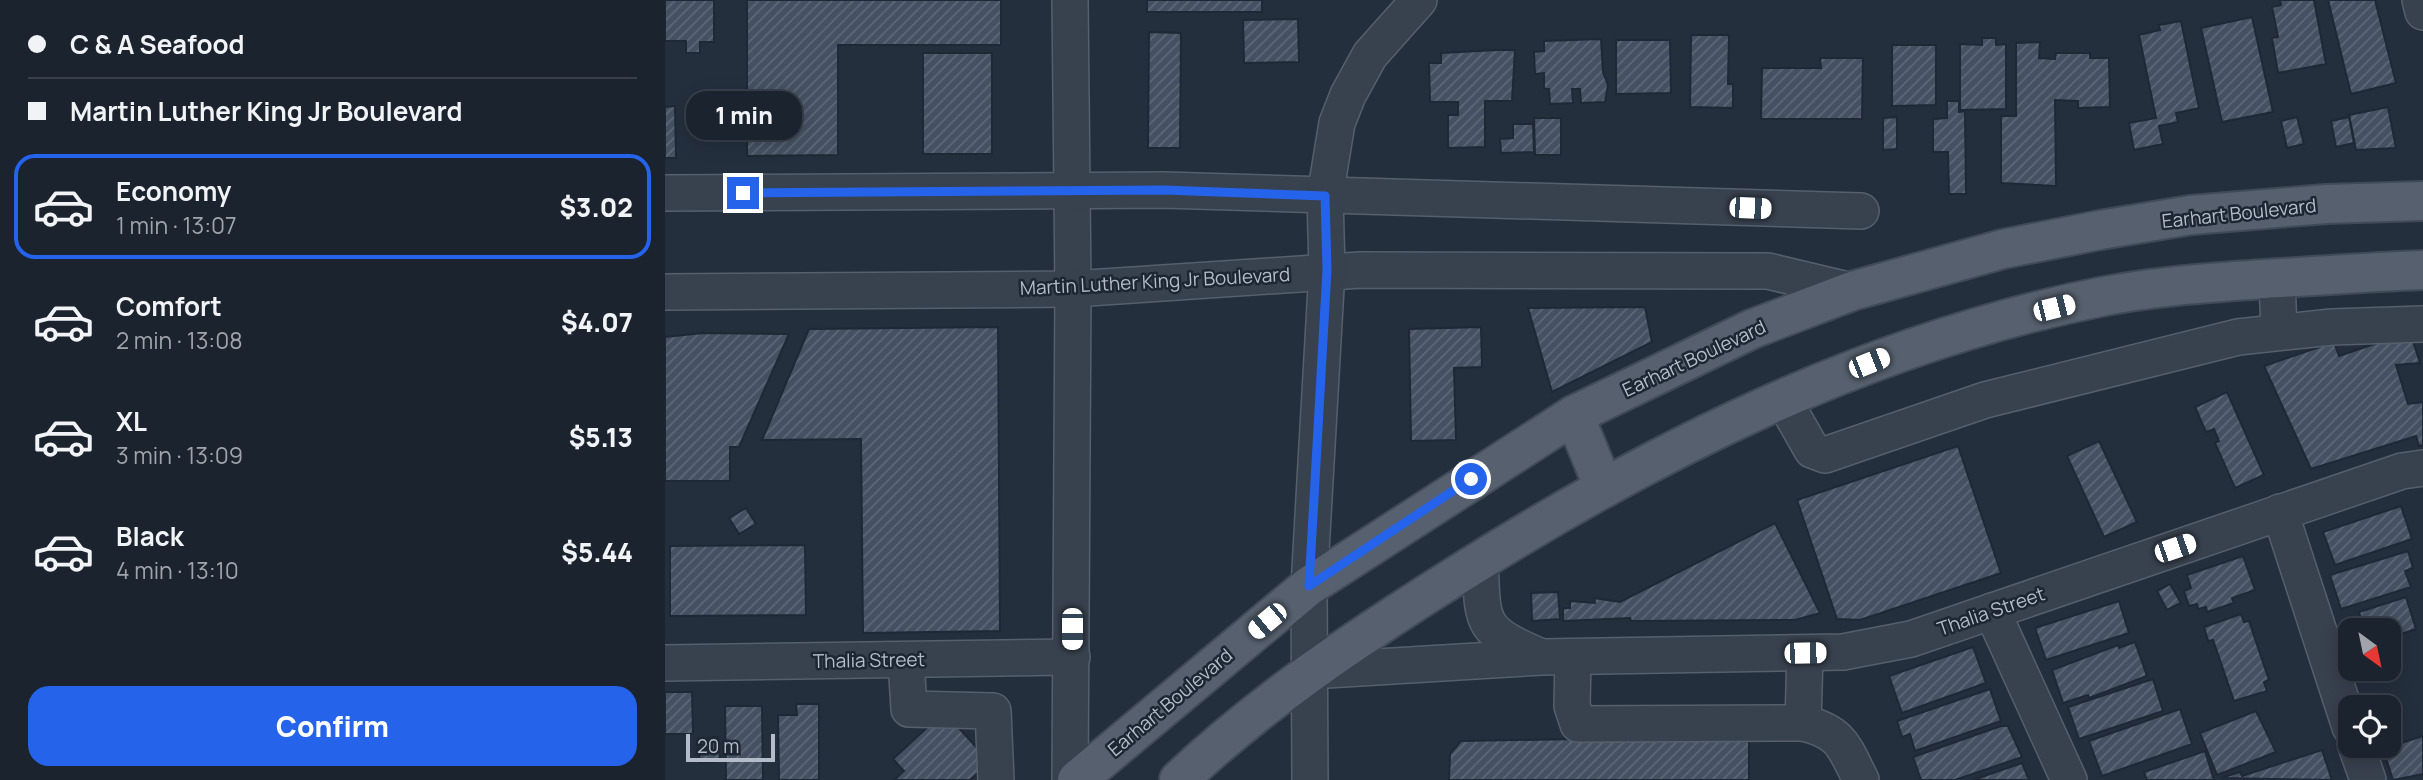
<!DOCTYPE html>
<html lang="en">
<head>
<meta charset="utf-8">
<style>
  :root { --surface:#1b232e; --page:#242b36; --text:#f1f3f6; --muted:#a0a4aa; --line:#39404a; --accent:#2563eb }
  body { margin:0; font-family:Manrope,sans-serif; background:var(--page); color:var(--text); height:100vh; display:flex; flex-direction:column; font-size:26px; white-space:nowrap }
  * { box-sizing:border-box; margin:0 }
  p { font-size:23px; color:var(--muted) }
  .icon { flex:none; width:38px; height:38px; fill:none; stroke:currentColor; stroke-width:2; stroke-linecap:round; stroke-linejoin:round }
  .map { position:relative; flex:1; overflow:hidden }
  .sheet { display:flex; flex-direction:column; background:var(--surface); width:665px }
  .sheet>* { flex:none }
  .hud { display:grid; align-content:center; height:154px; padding:0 28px; background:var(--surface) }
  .needle { width:46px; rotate:147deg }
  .controls { position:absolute; left:1673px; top:618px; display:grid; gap:14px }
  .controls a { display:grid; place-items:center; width:63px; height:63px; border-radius:14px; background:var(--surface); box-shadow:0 4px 18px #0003,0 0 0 2px var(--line); font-size:35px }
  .scale { position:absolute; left:21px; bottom:18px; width:89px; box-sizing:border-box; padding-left:7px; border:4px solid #b4bcc9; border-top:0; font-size:19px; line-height:24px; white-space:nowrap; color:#b4bcc9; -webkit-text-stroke:5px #1d2633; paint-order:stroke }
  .end { position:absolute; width:32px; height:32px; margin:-16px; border:9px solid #2563eb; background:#fff; box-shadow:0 0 0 4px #fff }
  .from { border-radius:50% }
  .bubble { position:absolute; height:49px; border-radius:21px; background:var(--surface); box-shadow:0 4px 18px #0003,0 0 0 2px var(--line); font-size:23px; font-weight:800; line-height:49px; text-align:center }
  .car { position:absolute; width:21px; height:42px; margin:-21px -10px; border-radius:9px; box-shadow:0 0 5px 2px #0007; background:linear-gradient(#fff 24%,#345 0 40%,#fff 0 76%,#345 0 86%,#fff 0) }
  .hud b { display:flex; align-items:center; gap:24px; height:66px; font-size:26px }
  .hud b+b { border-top:2px solid var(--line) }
  .hud i { width:18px; height:18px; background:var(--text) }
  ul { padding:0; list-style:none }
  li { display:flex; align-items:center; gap:21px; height:105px; margin:0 14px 10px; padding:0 14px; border:4px solid transparent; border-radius:21px }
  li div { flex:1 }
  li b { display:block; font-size:26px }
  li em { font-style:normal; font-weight:800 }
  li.selected { border-color:var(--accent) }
  li>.icon { width:63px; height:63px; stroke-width:1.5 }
  .action { display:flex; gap:14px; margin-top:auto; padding:14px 28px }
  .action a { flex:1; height:80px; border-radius:21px; background:var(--accent); color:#fff; font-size:28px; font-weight:800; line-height:80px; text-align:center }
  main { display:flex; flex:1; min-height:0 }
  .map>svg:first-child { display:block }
  .building { fill:url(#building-hatch); stroke:#1f2835; stroke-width:2 }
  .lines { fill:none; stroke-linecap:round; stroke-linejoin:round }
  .minor-casing { stroke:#565f6c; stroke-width:38 }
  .major-casing { stroke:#414a57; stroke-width:42 }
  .minor { stroke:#38414e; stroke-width:35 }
  .major { stroke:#56606e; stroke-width:38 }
  .route { stroke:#2563eb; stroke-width:9 }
  .labels { text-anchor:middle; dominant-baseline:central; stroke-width:5; stroke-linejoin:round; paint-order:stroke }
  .street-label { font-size:19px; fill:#b4bcc9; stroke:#1d2633 }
</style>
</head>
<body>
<main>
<section class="sheet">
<div class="hud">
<b><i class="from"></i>C &amp; A Seafood</b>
<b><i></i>Martin Luther King Jr Boulevard</b>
</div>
<ul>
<li class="selected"><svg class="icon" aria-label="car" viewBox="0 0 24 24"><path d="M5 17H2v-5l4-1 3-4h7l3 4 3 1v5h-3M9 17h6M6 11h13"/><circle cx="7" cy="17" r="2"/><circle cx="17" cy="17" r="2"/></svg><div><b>Economy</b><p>1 min · 13:07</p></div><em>$3.02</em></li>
<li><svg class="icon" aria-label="car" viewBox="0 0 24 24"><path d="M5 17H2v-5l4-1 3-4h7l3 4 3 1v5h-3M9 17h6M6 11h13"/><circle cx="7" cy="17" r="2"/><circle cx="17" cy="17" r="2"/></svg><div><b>Comfort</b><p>2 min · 13:08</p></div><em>$4.07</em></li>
<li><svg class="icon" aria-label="car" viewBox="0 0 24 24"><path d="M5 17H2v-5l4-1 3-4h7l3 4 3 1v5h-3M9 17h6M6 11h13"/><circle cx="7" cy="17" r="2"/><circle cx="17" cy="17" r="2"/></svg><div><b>XL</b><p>3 min · 13:09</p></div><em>$5.13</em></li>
<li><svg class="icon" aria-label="car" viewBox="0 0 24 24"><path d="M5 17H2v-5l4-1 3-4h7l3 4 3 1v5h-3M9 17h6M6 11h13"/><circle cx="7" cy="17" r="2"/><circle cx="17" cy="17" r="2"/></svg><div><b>Black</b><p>4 min · 13:10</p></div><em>$5.44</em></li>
</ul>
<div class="action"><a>Confirm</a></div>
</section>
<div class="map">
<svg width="1758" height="780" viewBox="0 0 1758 780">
  <defs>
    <pattern id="building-hatch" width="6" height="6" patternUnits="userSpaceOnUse" patternTransform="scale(1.75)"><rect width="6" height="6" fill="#455162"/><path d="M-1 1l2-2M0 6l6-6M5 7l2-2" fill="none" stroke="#5d6877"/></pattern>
  </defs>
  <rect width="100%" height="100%" fill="#242f3e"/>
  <g class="building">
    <polygon points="0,0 49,0 49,42 35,42 35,53 21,53 21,41 0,41"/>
    <polygon points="82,0 336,0 336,45 173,45 173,155 82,156"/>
    <rect x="482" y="0" width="115" height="12"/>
    <polygon points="1615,0 1649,0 1661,64 1613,73 1607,38 1613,37 1607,7 1616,5"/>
    <polygon points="1663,0 1710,0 1731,83 1686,94"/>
    <polygon points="1587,17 1608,112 1557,122 1536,28"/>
    <polygon points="633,19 634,62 579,63 578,20"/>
    <polygon points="1516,21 1534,108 1511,113 1513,122 1494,126 1498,144 1469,150 1464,123 1491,118 1474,35 1495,30 1494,25"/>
    <polygon points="484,32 516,33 515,148 483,148"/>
    <polygon points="1026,35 1064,35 1063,84 1068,84 1068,108 1025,107"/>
    <polygon points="1317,38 1331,38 1331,45 1341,44 1341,109 1295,110 1295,44 1317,45"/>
    <polygon points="936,39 938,72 943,85 940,102 916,103 915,89 907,89 908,103 885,104 884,89 879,89 879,73 870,74 869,52 879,51 879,41"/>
    <polygon points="951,40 1005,40 1006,93 951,94"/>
    <polygon points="1375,42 1374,58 1390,59 1391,53 1425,53 1425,58 1444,58 1445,107 1413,108 1413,101 1390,100 1391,186 1336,183 1336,116 1351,116 1351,43"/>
    <polygon points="1227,45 1271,45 1271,105 1227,106"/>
    <polygon points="832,50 850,50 847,101 820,101 820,147 783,148 783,115 793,115 793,102 765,102 764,63 776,63 776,53"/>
    <rect x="258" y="53" width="69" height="101"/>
    <polygon points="1155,58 1198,58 1197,119 1096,119 1097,68 1156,68"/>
    <polygon points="1282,101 1294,101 1294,112 1300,111 1301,194 1284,194 1283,152 1268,152 1268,119 1282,118"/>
    <polygon points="10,106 11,158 0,158 0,107"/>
    <polygon points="1723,107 1731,148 1691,150 1684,115"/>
    <polygon points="1232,117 1232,149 1218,150 1218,118"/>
    <polygon points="1632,117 1639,144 1622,148 1616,121"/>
    <polygon points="1684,117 1689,143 1671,147 1666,121"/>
    <polygon points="869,118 896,118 896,155 870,155"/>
    <polygon points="848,124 868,124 869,152 836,153 835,139 848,138"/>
    <polygon points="980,307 987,342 887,392 863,308"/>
    <polygon points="333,327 335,631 198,633 196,439 97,440 144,329"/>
    <polygon points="816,327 817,367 789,368 791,440 746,441 744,329"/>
    <polygon points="1745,332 1755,363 1731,365 1743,404 1758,402 1758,445 1754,446 1751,436 1646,469 1599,366 1669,342 1674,356"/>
    <polygon points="38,333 124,334 74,447 65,447 65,481 0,481 0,337"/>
    <polygon points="1562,392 1599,475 1570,488 1550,443 1554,441 1549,429 1541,432 1530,407"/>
    <polygon points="1434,441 1472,522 1439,537 1402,456"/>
    <polygon points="1293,446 1336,573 1195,620 1172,619 1132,500"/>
    <polygon points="1736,506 1747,539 1670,565 1658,532"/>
    <polygon points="81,508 91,524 74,534 64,518"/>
    <polygon points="1110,523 1155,613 1130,620 966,621 965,618 898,621 898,608 905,608 905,601 930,603 929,598 955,602"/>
    <polygon points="140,545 141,615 5,616 5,546"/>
    <polygon points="1743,551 1748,568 1740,571 1746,587 1676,609 1665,575"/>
    <polygon points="1578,556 1590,590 1567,598 1569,603 1542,612 1541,607 1533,609 1532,604 1524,606 1519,591 1526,588 1522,575"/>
    <polygon points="1505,584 1516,603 1502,610 1492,591"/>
    <polygon points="893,592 895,619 867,621 866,593"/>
    <polygon points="1741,597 1751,629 1724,638 1724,630 1689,630 1688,627 1697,624 1694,612"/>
    <polygon points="1454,601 1464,633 1381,660 1370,628"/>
    <polygon points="1576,614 1579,622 1584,621 1604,680 1599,682 1602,691 1569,701 1548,640 1543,641 1539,627"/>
    <polygon points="1470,642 1482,676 1424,698 1423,695 1398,703 1387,670 1453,645 1454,648"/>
    <polygon points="1308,647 1321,683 1237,713 1224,676"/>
    <polygon points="1488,679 1498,711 1414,739 1403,707"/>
    <polygon points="1325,689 1336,721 1250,751 1245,734 1237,737 1232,721"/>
    <polygon points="0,692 27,692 28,734 0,734"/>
    <polygon points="131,704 154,704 154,780 114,780 113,715 132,715"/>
    <polygon points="60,706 97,706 98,780 61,780"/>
    <polygon points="1515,709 1527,744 1437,776 1424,741"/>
    <polygon points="1591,711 1611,752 1552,775 1535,733"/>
    <polygon points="279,712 325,762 305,780 229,780 239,771 228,759"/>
    <polygon points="1336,726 1343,726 1357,757 1290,780 1256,780 1248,757"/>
    <polygon points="1084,736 1084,780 784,780 785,754 796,741"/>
    <polygon points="1758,736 1758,774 1728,780 1718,749"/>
    <polygon points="53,737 55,761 35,763 33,739"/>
    <polygon points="1657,750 1667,780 1556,778 1575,772 1577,776"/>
    <polygon points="1540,751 1549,780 1482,780 1479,772"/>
    <polygon points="1357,763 1364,780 1308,780"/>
  </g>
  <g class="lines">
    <defs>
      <g id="minor">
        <polyline points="405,0 408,289 405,780"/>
        <polyline points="1755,0 1758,12"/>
        <polyline points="0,193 499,190 1196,211"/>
        <polyline points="1612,279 1614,332"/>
        <polyline points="0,292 408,289 695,270 1103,271 1187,291"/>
        <polyline points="1118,399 1147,450 1160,455 1320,400 1573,337 1667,327 1758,324"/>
        <polyline points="1615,512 1685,727"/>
        <path d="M815 560C818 623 813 630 874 656"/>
        <polyline points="1327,611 1404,780"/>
        <path d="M1140 653 1138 723C1177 732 1179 747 1196 780"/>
        <polyline points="908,657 907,706 913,724 1138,723"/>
        <polyline points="241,660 244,709 328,711 331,780"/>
        <polyline points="0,663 407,657"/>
        <polyline points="645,671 877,657 1178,652 1246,639 1737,471 1758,468"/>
        <polyline points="1691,746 1703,780"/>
        <polyline points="645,780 644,586 662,270 660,196 672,123 683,95 705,55 754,0"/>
      </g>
      <g id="major">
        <polyline points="909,415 939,488"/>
        <polyline points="412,780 644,586 909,415 1087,329 1187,291 1338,249 1435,230 1526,215 1661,204 1758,201"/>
        <path d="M514 780C596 702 691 639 786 579 986 452 1200 344 1435 297 1489 286 1544 283 1599 279 1652 276 1705 272 1758 270"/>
      </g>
    </defs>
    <use href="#minor" class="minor-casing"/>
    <use href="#major" class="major-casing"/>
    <use href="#minor" class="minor"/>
    <use href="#major" class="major"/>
  </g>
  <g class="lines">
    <polyline class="route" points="78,193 499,190 660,196 662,270 644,586 806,479"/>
  </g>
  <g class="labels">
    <g class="street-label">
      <text transform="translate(1574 213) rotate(-6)">Earhart Boulevard</text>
      <text transform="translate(490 281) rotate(-3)">Martin Luther King Jr Boulevard</text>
      <text transform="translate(1029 358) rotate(-25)">Earhart Boulevard</text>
      <text transform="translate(1326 611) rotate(-19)">Thalia Street</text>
      <text transform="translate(204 660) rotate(-1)">Thalia Street</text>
      <text transform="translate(505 702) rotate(-40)">Earhart Boulevard</text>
    </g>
  </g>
</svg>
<div class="controls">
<a><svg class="needle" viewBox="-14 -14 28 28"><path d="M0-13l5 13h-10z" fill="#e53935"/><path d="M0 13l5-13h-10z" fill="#a0a4aa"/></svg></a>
<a><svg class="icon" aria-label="locate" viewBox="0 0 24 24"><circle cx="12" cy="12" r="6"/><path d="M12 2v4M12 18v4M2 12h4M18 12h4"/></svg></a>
</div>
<div class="scale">20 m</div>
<i class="end from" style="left:806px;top:479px"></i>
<i class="end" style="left:78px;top:193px"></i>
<div class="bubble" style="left:21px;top:91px;width:116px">1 min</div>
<i class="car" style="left:1085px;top:208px;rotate:92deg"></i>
<i class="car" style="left:1389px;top:308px;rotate:76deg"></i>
<i class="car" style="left:1204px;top:363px;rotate:68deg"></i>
<i class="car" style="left:1510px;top:548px;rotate:71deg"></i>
<i class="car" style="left:602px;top:621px;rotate:230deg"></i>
<i class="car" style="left:407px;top:629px;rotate:180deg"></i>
<i class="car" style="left:1140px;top:653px;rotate:89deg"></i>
</div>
</main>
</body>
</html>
